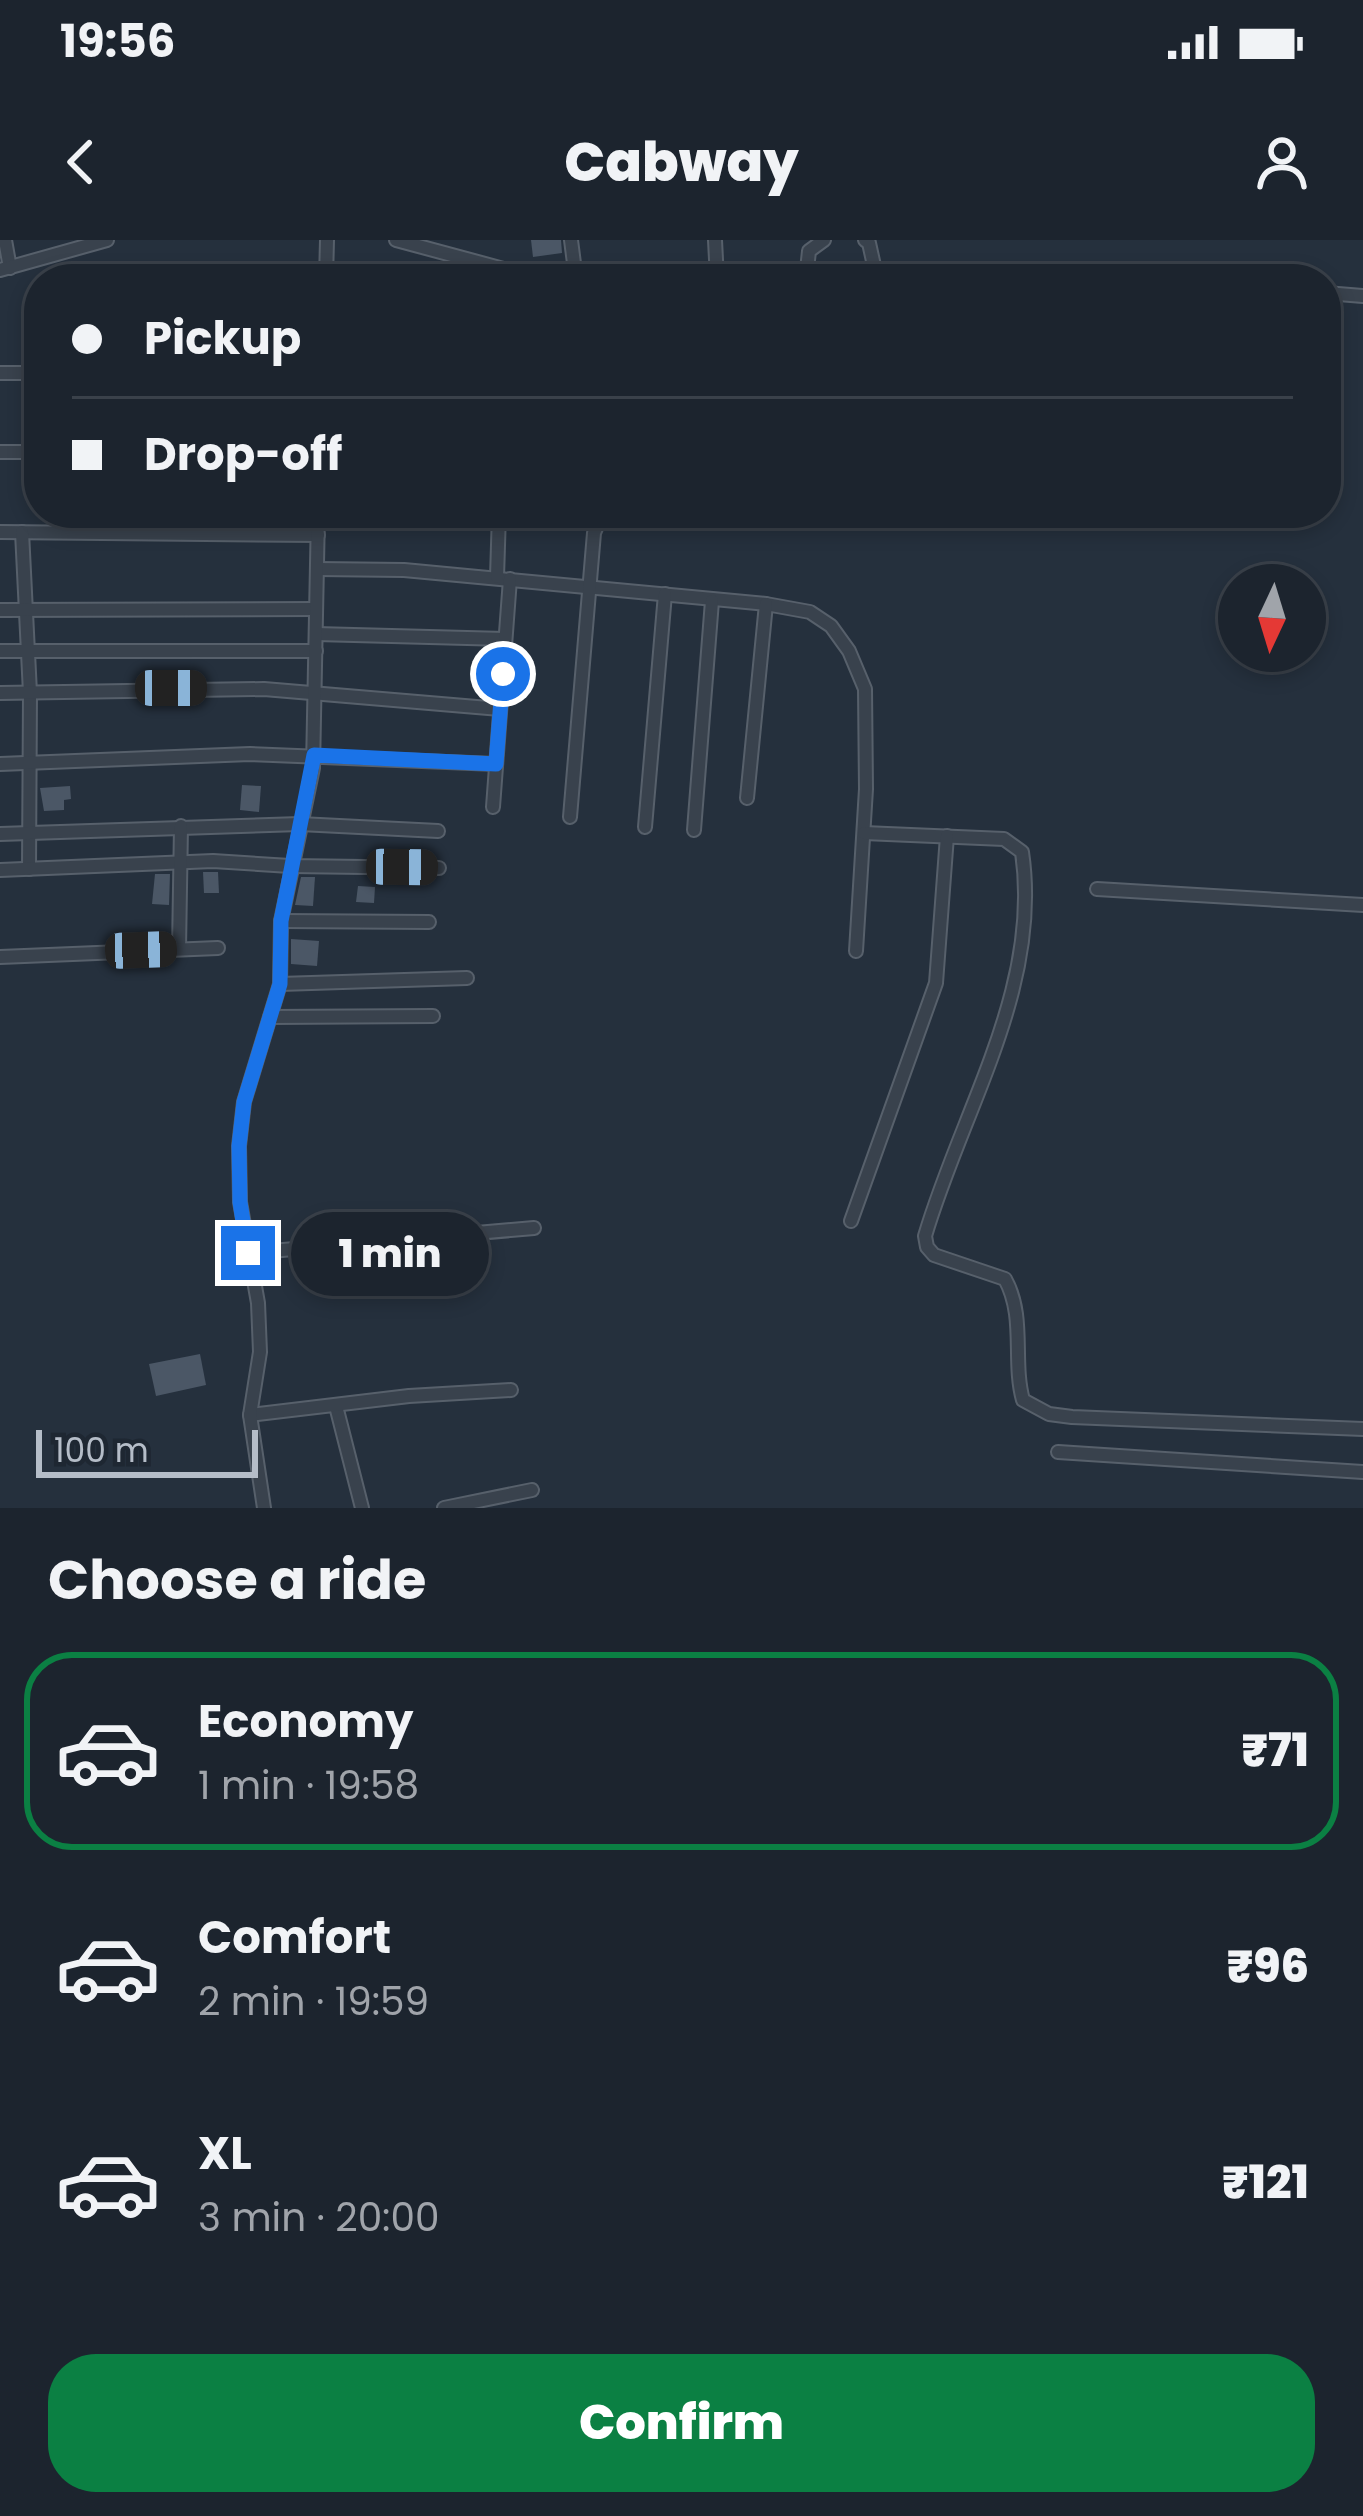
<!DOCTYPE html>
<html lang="en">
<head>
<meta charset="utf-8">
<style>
  :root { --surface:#1c242e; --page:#29303a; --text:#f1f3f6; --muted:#a0a4aa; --line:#3a414a; --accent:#0b8043 }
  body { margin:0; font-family:Poppins,sans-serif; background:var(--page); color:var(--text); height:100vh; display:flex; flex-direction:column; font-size:45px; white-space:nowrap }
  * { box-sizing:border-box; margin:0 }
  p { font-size:39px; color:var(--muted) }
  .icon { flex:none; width:66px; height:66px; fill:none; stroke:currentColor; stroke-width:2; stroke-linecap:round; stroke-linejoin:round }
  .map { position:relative; height:1268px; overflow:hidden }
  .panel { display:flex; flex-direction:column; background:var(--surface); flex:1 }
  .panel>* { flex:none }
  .banner { position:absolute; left:24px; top:24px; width:1317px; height:264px; border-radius:48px; box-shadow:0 6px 18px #0003,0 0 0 3px var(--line); display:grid; align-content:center; height:264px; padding:0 48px; background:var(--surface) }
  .needle { width:78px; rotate:184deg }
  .buttons { position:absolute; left:1218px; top:324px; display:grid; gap:24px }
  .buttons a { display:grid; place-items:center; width:108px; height:108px; border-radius:50%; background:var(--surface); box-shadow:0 6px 18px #0003,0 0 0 3px var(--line); font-size:60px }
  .scale { position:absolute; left:36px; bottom:30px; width:222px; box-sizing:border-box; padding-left:12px; border:6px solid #b5bdc8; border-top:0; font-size:33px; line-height:42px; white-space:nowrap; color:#b5bdc8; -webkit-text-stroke:9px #1e2732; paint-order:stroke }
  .end { position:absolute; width:54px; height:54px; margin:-27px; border:15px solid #1a73e8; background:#fff; box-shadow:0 0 0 6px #fff }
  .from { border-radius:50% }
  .bubble { position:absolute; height:84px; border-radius:42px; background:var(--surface); box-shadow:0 6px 18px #0003,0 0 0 3px var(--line); font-size:39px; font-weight:800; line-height:84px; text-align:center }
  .car { position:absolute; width:36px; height:72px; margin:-36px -18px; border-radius:15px; box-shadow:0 0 9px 3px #0007; background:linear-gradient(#222 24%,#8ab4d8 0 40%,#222 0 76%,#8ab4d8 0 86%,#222 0) }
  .banner b { display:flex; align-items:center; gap:42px; height:114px; font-size:45px }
  .banner b+b { border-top:3px solid var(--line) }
  .banner i { width:30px; height:30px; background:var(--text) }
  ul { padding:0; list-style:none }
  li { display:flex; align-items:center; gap:36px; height:198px; margin:0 24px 18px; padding:0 24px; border:6px solid transparent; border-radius:48px }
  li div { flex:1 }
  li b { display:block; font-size:45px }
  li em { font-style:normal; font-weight:800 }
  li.active { border-color:var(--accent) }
  li>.icon { width:108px; height:108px; stroke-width:1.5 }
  h2 { padding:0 48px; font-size:54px; line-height:144px }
  .button { display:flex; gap:24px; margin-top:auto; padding:24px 48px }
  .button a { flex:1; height:138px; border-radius:48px; background:var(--accent); color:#fff; font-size:48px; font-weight:800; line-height:138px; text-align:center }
  .status { display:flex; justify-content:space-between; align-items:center; height:84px; padding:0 60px; background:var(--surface); direction:ltr }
  .status svg { height:33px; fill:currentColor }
  header { display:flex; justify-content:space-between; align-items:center; height:156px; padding:0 48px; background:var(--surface); font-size:54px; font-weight:800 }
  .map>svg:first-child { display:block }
  .building { fill:#4b5766 }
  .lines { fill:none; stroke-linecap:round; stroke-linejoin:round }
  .minor-casing { stroke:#57606b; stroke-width:16 }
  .minor { stroke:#39424d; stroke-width:12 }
  .route { stroke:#1a73e8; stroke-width:15 }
</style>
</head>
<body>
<div class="status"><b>19:56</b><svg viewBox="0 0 49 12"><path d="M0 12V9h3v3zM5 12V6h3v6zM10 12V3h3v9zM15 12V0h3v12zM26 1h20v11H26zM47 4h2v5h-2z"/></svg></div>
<header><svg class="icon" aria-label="back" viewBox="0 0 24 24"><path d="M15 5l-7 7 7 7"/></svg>Cabway<svg class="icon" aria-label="person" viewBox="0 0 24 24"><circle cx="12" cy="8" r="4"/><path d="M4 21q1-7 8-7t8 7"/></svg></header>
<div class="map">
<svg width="1363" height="1268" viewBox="0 0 1363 1268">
  <rect width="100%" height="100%" fill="#25303d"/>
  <g class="building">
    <polygon points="531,0 561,0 562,13 533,17"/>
    <polygon points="242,545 261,546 259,572 240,570"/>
    <polygon points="70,546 71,559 64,560 64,570 44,571 40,548"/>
    <polygon points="203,632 218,632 219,653 204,653"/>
    <polygon points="155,634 170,634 169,665 152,664"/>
    <polygon points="301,637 315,637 313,666 295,665"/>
    <polygon points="358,646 375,647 374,663 356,662"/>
    <polygon points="291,699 319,701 317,726 291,724"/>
    <polygon points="200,1114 206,1145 156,1156 149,1124"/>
  </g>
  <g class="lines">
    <defs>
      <g id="minor">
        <polyline points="5,0 10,28"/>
        <polyline points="396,0 541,39"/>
        <polyline points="571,0 576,39"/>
        <polyline points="715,0 717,39"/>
        <polyline points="865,0 869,3 877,39"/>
        <polyline points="0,30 107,0"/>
        <polyline points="326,39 327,0"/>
        <polyline points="806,39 809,11 824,0"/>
        <polyline points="1326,53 1363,56"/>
        <polyline points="0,133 39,133"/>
        <polyline points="0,212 39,212"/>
        <polyline points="0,292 318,295"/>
        <polyline points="22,292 30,453 29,629"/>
        <polyline points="317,329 404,330 766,364 810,372 831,386 849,411 865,449 866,549 856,711"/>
        <polyline points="497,337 499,273"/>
        <polyline points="0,370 316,369"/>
        <polyline points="316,394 505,399"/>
        <polyline points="0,411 316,411"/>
        <polyline points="0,453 264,449 500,469"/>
        <polyline points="0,524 250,514 496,524"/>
        <polyline points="747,558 766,364"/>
        <polyline points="493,567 510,339"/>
        <polyline points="570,577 594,293 599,281 616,273"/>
        <polyline points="645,587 665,354"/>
        <polyline points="694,590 712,361"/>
        <path d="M864 593 1004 599 1022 612C1042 748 962 870 925 996L927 1007 934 1015 1005 1039C1026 1077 1012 1121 1023 1160L1049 1174 1072 1177 1363 1189"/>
        <polyline points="0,594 300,584 438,591"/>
        <polyline points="0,630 213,621 290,626 439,628"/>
        <polyline points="1097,649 1363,665"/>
        <polyline points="281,681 429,682"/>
        <polyline points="179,709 181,586"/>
        <polyline points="0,717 218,708"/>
        <polyline points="280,744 467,738"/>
        <polyline points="270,777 433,776"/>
        <polyline points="851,981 936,743 947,596"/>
        <polyline points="248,1013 534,988"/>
        <polyline points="336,1166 362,1268"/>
        <polyline points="250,1175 409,1156 511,1150"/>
        <polyline points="1058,1212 1363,1232"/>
        <polyline points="264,1268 250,1175 260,1112 258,1063 240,962 239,906 244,862 280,744 281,681 313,528 318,273"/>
        <polyline points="444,1268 532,1250"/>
      </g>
    </defs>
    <use href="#minor" class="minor-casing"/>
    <use href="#minor" class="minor"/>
  </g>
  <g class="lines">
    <polyline class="route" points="248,1013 240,962 239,906 244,862 280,744 281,681 314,515 496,524 503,434"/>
  </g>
</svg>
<div class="buttons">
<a><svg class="needle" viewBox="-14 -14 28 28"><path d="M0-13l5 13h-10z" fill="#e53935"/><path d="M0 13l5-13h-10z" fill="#a0a4aa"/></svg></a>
</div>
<div class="scale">100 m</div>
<i class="end from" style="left:503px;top:434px"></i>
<i class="end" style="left:248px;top:1013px"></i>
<div class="bubble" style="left:291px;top:972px;width:198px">1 min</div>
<i class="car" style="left:171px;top:448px;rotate:90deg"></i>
<i class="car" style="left:402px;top:627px;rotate:91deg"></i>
<i class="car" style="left:141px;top:710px;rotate:88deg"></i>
<div class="banner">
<b><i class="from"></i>Pickup</b>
<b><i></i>Drop-off</b>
</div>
</div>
<section class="panel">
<h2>Choose a ride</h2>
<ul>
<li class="active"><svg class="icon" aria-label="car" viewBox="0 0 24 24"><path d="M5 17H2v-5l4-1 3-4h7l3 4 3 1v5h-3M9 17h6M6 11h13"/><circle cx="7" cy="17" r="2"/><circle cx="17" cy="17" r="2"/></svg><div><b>Economy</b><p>1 min · 19:58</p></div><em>₹71</em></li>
<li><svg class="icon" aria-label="car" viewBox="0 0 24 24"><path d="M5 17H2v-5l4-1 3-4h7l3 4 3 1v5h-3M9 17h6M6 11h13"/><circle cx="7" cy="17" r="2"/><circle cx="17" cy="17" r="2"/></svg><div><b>Comfort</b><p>2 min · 19:59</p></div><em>₹96</em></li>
<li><svg class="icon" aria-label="car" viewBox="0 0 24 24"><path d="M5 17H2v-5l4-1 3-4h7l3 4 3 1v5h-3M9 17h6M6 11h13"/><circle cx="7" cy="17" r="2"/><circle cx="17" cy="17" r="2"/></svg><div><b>XL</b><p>3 min · 20:00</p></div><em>₹121</em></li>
</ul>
<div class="button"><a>Confirm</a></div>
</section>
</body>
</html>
